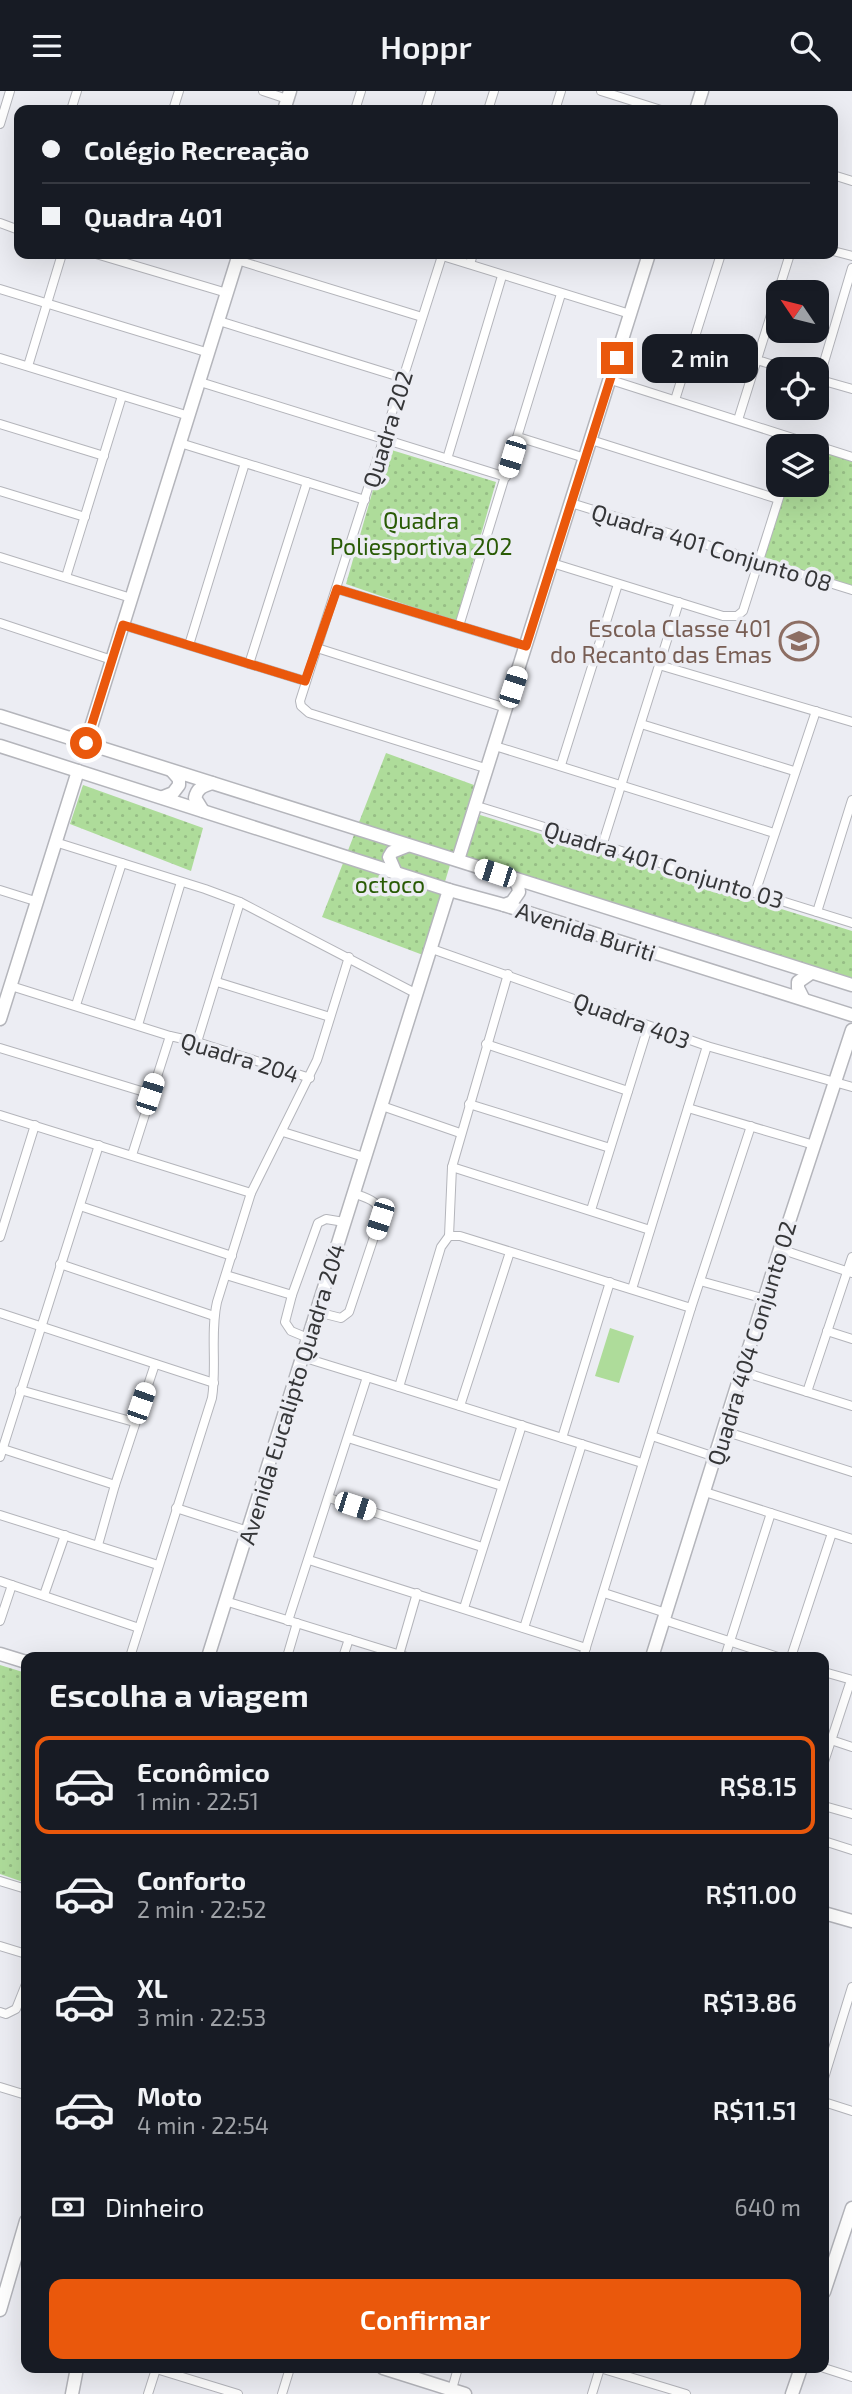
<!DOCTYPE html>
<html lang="pt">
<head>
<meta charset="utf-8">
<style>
  :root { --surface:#171b24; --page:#242831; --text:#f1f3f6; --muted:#9ea1a6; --line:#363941; --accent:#ea580c }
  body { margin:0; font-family:"Exo 2",sans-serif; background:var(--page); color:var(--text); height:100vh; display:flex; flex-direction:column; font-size:26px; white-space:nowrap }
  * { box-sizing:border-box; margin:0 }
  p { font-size:23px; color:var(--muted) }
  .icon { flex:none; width:38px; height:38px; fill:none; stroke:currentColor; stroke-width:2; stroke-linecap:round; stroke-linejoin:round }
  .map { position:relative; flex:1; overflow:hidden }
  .details { position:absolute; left:21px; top:1561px; width:808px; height:721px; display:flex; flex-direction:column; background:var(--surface); border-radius:14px; box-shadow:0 7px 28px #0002 }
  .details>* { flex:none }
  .hud { position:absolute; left:14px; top:14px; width:824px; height:154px; border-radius:14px; box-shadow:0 7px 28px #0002; display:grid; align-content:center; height:154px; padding:0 28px; background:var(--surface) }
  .needle { width:46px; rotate:305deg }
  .buttons { position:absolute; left:766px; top:189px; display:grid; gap:14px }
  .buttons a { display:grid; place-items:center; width:63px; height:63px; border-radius:14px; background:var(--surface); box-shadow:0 7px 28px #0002; font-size:35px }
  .end { position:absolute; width:32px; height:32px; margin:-16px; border:9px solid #ea580c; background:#fff; box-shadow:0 0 0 4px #fff }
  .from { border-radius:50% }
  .bubble { position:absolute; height:49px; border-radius:14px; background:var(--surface); box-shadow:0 7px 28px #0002; font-size:23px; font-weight:600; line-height:49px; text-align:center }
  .car { position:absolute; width:21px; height:42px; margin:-21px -10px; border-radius:9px; box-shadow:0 0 5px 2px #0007; background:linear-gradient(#fff 24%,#345 0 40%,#fff 0 76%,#345 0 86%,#fff 0) }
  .hud b { display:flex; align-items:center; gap:24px; height:66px; font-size:26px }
  .hud b+b { border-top:2px solid var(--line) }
  .hud i { width:18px; height:18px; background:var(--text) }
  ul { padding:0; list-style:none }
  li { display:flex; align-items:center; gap:21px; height:98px; margin:0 14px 10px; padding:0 14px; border:4px solid transparent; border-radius:14px }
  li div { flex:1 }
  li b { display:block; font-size:26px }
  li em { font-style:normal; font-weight:600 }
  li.current { border-color:var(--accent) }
  li>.icon { width:63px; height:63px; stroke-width:1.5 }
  h2 { padding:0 28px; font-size:32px; line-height:84px }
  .pay { display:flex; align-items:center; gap:18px; height:77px; padding:0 28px; font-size:26px }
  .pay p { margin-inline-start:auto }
  .action { display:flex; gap:14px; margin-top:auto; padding:14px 28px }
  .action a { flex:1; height:80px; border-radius:14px; background:var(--accent); color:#fff; font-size:28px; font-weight:600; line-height:80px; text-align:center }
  header { display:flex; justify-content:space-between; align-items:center; height:91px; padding:0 28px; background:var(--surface); font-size:32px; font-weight:600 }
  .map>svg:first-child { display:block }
  .grass { fill:url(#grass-dots) }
  .garden { fill:#aedc9a }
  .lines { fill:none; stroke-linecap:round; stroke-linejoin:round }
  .street-casing { stroke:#b4b5bb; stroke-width:10 }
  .secondary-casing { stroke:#b4b5bb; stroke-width:15 }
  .street { stroke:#fff; stroke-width:8 }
  .secondary { stroke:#fff; stroke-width:12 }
  .route { stroke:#ea580c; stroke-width:9 }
  .labels { text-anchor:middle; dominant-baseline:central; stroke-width:7; stroke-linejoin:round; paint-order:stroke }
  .street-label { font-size:23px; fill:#353638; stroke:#ecedf3 }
  .park-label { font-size:23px; fill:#295b05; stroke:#ecedf3 }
  .education-label { font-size:23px; fill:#785e54; stroke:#ecedf3; text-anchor:end }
</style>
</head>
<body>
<header><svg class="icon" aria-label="menu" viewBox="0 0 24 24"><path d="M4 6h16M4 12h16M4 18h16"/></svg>Hoppr<svg class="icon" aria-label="search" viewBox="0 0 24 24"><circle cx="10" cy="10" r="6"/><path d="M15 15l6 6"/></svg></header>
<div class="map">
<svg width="852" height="2303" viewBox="0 0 852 2303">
  <defs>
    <pattern id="grass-dots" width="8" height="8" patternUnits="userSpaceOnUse" patternTransform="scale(1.75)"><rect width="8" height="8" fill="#aedc9a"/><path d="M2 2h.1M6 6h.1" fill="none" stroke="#96bd85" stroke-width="1.8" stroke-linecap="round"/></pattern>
  </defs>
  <rect width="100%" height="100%" fill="#ecedf3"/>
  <g class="grass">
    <polygon points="385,357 496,391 456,531 346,493"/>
    <polygon points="817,358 852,369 852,496 763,468 787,394 817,394"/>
    <polygon points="386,662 474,694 423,864 322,826"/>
    <polygon points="83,694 203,737 191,780 70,733"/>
    <polygon points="480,724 852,840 852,889 465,765"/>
    <polygon points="0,1574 26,1582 26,1792 0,1783"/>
  </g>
  <g class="garden">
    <polygon points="407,417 449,443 435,465 392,440"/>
    <polygon points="610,1237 634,1245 619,1292 595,1285"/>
  </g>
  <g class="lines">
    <defs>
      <g id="street">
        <polyline points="263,0 287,8"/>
        <polyline points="601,0 661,19"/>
        <polyline points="71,19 77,0"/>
        <polyline points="173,19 179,0"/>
        <polyline points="355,19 361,0"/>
        <polyline points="425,19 431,0"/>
        <polyline points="488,19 494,0"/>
        <polyline points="555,19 561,0"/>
        <polyline points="0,33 10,0"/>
        <polyline points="833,84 852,90"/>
        <polyline points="0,132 19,139"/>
        <polyline points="833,160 852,165"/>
        <polyline points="96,163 227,202"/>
        <polyline points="436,163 630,223"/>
        <polyline points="442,165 300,610 301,615 309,622 488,678"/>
        <polyline points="237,169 422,226"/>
        <polyline points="470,173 473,163"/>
        <polyline points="0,198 209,262"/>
        <polyline points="219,230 403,287"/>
        <polyline points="0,267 189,325"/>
        <polyline points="757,269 786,278"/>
        <polyline points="28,275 62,163"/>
        <polyline points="817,288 852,298"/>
        <polyline points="819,288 852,177"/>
        <polyline points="611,289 852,366"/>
        <polyline points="200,291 506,386"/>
        <polyline points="675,309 721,163"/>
        <polyline points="738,329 790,163"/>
        <polyline points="0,333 104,365"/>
        <polyline points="518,346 585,367"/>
        <polyline points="591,349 778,408"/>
        <polyline points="180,352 365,409"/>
        <polyline points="447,368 502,185"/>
        <polyline points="0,400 85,426"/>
        <polyline points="571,412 852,499"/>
        <polyline points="0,466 131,507"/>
        <polyline points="552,472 723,525 737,525 743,520 783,394"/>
        <polyline points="66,486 122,305"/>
        <polyline points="337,498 526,555"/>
        <polyline points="0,532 112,569"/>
        <polyline points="123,534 305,590"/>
        <polyline points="459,535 561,203"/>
        <polyline points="189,554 245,372"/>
        <polyline points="317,557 506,617"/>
        <polyline points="249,573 307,391"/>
        <polyline points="659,574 852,631"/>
        <polyline points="641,633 794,680"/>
        <polyline points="495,655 774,742"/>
        <polyline points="561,674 618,493"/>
        <polyline points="477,715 852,832"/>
        <polyline points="55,751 205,798 240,811 417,903"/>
        <polyline points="602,755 679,511"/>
        <polyline points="0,799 35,810"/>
        <polyline points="755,802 816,620"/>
        <polyline points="817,821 852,709"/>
        <polyline points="432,858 707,955 852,996"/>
        <polyline points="217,891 330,926"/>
        <polyline points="11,895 170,945"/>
        <polyline points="76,914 122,772"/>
        <polyline points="138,934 181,791"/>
        <polyline points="197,951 240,811"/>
        <polyline points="486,953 628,1000"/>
        <polyline points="0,957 151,1003"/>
        <polyline points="469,1013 610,1057"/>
        <polyline points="382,1015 460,1042"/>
        <polyline points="688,1017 814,1054"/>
        <polyline points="0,1024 251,1102"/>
        <polyline points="283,1041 364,1066"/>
        <polyline points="132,1064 170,945 197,951 310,987"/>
        <polyline points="452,1076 650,1139"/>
        <polyline points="80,1115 232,1165"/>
        <polyline points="591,1119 648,936"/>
        <polyline points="449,1145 452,1076 508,883"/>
        <polyline points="0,1146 35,1034"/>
        <polyline points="780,1158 852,1182"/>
        <polyline points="60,1173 214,1225"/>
        <polyline points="226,1184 292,1204"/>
        <polyline points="700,1190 765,1208"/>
        <polyline points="632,1198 707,955"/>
        <path d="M317 1221 341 1227 349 1221 380 1128C382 1110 367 1107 353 1102"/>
        <polyline points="0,1222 214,1292"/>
        <polyline points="827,1240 852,1248"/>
        <polyline points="308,1247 291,1240 285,1231 292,1204 318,1132 326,1128 344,1131"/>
        <polyline points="302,1266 367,1286"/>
        <polyline points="743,1281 852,1315"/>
        <polyline points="399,1296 441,1156 449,1145 460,1145 691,1217"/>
        <polyline points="20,1299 134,1331"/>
        <polyline points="807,1301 852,1166"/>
        <polyline points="460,1315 510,1161"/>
        <polyline points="724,1340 852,1381"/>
        <polyline points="652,1345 715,1366"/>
        <polyline points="348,1347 502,1395"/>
        <polyline points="562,1347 610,1191"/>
        <polyline points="3,1358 115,1394"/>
        <polyline points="0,1366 99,1054"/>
        <polyline points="705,1401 852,1448"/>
        <polyline points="329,1407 482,1456"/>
        <polyline points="176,1417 248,1440"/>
        <polyline points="0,1424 158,1474"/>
        <polyline points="98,1454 115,1394 155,1273"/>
        <polyline points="309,1469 586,1557"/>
        <polyline points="0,1490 139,1537"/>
        <polyline points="604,1502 666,1522"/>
        <polyline points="44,1504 65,1444"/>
        <polyline points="225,1510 407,1566"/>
        <polyline points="464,1517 522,1334"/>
        <polyline points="664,1529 778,1566"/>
        <polyline points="0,1530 12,1494"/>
        <polyline points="288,1530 367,1286 642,1372"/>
        <polyline points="524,1537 582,1353"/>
        <polyline points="399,1564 417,1502"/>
        <path d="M130 1566 212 1307C217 1275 210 1242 217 1211L251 1102 317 969 349 866"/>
        <polyline points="287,1566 297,1532"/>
        <polyline points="343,1566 349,1548"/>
        <polyline points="583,1566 691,1217 751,1035"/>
        <polyline points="725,1566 771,1422"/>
        <polyline points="791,1566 832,1442"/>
        <polyline points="824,1581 852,1589"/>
        <polyline points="831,1649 852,1656"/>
        <polyline points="824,1671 851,1589"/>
        <polyline points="824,1715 852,1723"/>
        <polyline points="824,1750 852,1759"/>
        <polyline points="0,1790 26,1798"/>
        <polyline points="0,1855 26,1863"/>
        <polyline points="0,1921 6,1923 16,1918 26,1893"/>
        <polyline points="824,1987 852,1896"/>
        <polyline points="0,1996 26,2004"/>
        <polyline points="824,2011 852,2020"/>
        <polyline points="153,2277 238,2303"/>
        <polyline points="600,2277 686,2303"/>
        <polyline points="824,2277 852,2286"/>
        <polyline points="452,2298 458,2277"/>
        <polyline points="148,2303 156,2278"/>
        <polyline points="282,2303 290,2277"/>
        <polyline points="592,2303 600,2277"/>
      </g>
      <g id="secondary">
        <polyline points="284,19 290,0"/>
        <polyline points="696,19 702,0"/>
        <polyline points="0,625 852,894"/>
        <polyline points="86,652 239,163"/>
        <polyline points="0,655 449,799 504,814 852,924"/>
        <polyline points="163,706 173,702 179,694 179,688 172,680"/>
        <path d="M203 720 195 707C197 697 203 695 212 692"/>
        <polyline points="458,769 649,163"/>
        <polyline points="395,780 389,766 392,761 407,755"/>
        <polyline points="504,814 512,811 519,801 518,795 513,788"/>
        <polyline points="803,907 798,897 798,891 811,882"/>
        <polyline points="0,928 78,680"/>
        <polyline points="0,1563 26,1571"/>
        <polyline points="208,1566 449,799"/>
        <polyline points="652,1566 780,1158 852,939"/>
        <polyline points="824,1822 852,1830"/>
        <polyline points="824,2201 852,2117"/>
        <polyline points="0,2219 26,2130"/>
        <polyline points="383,2277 465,2303"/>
        <polyline points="72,2303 77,2277"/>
        <polyline points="792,2303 801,2277"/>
      </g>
    </defs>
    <use href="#street" class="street-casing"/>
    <use href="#secondary" class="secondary-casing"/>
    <use href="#street" class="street"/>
    <use href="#secondary" class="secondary"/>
  </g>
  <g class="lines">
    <polyline class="route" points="86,652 123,534 305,590 337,498 526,555 617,267"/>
  </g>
  <defs>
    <symbol id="school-ring" viewBox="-11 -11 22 22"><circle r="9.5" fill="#ecedf3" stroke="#8d6e63" stroke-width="1.5"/><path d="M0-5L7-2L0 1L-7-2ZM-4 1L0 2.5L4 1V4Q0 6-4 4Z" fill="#8d6e63"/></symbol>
  </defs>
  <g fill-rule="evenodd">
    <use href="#school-ring" x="777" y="528" width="44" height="44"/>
  </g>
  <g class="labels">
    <g class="street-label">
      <text transform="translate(387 338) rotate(-73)">Quadra 202</text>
      <text transform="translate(712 456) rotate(17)">Quadra 401 Conjunto 08</text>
      <text transform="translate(664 773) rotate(17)">Quadra 401 Conjunto 03</text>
      <text transform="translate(586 840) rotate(18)">Avenida Buriti</text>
      <text transform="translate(632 929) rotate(20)">Quadra 403</text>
      <text transform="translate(240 966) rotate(17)">Quadra 204</text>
      <text transform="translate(751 1252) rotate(-73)">Quadra 404 Conjunto 02</text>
      <text transform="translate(291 1303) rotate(-73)">Avenida Eucalipto Quadra 204</text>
    </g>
    <g class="park-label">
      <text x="421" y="429">Quadra<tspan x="421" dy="26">Poliesportiva 202</tspan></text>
      <text x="390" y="793">octoco</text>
    </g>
    <g class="education-label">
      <text x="772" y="537">Escola Classe 401<tspan x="772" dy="26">do Recanto das Emas</tspan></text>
    </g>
  </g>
</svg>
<div class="buttons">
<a><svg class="needle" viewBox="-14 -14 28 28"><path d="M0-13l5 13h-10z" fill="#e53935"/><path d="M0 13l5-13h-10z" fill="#9ea1a6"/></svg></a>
<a><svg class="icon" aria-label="locate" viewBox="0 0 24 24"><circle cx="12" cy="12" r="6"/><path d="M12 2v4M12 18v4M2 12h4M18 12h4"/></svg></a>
<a><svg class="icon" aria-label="layers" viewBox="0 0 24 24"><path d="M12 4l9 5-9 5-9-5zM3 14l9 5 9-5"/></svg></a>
</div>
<i class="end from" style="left:86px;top:652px"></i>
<i class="end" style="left:617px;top:267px"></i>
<div class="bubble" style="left:642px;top:243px;width:116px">2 min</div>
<i class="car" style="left:512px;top:366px;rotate:197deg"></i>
<i class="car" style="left:513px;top:596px;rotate:18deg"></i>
<i class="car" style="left:495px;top:782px;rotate:288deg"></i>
<i class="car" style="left:150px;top:1003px;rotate:18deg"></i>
<i class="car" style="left:380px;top:1128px;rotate:198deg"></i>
<i class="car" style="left:141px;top:1312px;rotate:19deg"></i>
<i class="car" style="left:355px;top:1415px;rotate:108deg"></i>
<div class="hud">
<b><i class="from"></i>Colégio Recreação</b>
<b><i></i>Quadra 401</b>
</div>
<section class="details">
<h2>Escolha a viagem</h2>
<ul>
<li class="current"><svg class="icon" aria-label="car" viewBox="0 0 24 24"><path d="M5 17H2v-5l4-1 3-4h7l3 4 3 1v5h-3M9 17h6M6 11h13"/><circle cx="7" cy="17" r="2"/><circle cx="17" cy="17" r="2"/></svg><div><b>Econômico</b><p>1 min · 22:51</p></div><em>R$8.15</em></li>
<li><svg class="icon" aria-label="car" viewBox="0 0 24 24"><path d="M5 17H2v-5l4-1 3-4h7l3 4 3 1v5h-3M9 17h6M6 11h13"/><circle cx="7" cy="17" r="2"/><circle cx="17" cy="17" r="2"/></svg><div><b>Conforto</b><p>2 min · 22:52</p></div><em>R$11.00</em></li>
<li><svg class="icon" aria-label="car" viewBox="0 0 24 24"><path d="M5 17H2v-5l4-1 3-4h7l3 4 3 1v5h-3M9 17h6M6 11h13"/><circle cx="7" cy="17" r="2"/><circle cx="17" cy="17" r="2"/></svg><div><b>XL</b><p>3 min · 22:53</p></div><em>R$13.86</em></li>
<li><svg class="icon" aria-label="car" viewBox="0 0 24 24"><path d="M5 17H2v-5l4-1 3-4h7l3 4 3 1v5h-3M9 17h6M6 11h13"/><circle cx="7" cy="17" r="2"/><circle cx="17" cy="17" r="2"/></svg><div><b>Moto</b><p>4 min · 22:54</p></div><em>R$11.51</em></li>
</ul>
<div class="pay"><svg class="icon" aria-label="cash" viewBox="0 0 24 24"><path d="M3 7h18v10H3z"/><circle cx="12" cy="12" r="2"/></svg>Dinheiro<p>640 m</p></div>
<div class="action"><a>Confirmar</a></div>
</section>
</div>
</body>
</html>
